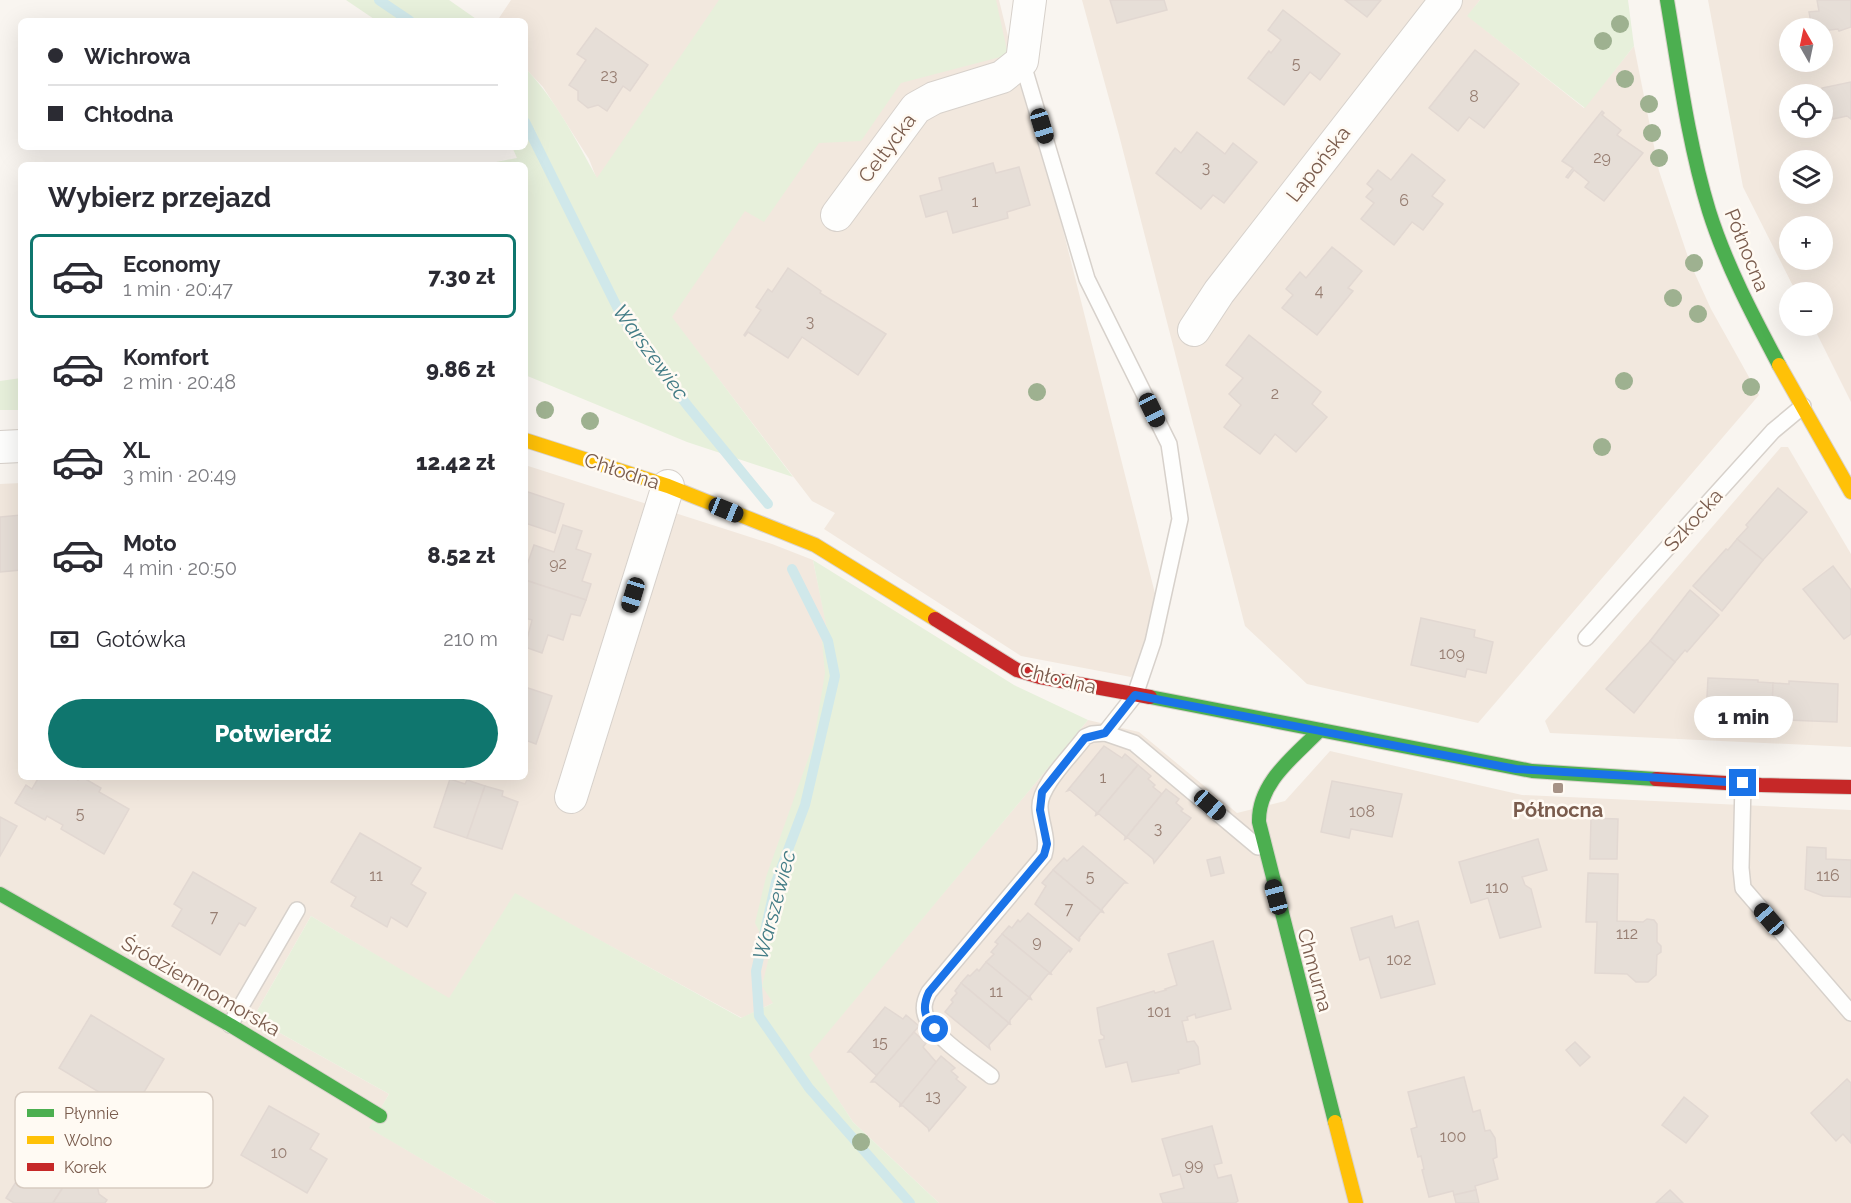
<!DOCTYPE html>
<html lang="pl">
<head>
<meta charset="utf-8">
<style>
  :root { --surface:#fff; --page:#f7f7f7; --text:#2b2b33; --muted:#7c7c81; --line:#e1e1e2; --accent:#0f766e }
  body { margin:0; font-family:Raleway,sans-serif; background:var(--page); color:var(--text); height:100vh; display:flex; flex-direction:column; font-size:22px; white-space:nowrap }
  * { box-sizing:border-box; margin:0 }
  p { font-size:20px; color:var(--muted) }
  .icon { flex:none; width:33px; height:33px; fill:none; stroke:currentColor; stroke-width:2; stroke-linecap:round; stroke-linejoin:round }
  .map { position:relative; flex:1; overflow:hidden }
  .sheet { position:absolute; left:18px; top:162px; width:510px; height:618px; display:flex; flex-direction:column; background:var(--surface); border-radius:9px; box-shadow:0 6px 24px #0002 }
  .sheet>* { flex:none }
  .guide { position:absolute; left:18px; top:18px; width:510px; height:132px; border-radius:9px; box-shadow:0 6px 24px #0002; display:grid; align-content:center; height:132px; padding:0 30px; background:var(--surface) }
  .needle { width:39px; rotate:351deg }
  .fabs { position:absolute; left:1779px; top:18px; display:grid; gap:12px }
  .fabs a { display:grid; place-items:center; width:54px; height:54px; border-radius:50%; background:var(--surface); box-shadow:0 6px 24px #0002; font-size:30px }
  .end { position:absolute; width:27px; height:27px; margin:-14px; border:8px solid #1a73e8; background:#fff; box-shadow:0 0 0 3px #fff }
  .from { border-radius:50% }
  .bubble { position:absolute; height:42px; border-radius:21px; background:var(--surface); box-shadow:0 6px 24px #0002; font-size:20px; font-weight:800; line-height:42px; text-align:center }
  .car { position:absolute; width:18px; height:36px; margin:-18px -9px; border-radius:8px; box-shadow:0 0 4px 2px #0007; background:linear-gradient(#222 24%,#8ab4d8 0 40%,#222 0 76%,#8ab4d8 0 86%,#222 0) }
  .guide b { display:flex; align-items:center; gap:21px; height:57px; font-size:22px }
  .guide b+b { border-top:2px solid var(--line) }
  .guide i { width:15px; height:15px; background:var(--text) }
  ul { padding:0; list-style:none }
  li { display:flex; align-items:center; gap:18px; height:84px; margin:0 12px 9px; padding:0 18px; border:3px solid transparent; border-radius:9px }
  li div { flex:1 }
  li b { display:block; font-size:22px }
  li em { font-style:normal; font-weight:800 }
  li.selected { border-color:var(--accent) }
  li>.icon { width:54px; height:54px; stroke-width:1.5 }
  h2 { padding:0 30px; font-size:27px; line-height:72px }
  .pay { display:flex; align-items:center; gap:15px; height:66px; padding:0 30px; font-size:22px }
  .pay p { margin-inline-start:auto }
  .button { display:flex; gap:12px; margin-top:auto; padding:12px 30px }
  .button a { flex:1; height:69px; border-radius:36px; background:var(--accent); color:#fff; font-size:24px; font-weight:800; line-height:69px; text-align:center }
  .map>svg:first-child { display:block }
  .residential { fill:#f2e8de; fill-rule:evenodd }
  .green { fill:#e7f0db }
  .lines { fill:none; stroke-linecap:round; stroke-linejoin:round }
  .stream { stroke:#d0e8ea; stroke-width:10 }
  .building { fill:#e6ded7; stroke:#e2d8d2; stroke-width:1.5 }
  .lane-casing { stroke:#d7d1cb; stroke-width:18 }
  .street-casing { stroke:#d7d1cb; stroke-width:34 }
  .fast-casing { stroke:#d9d2cb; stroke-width:16 }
  .slow-casing { stroke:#d9d2cb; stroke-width:16 }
  .jam-casing { stroke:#d9d2cb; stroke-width:16 }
  .lane { stroke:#fefefd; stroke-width:15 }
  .street { stroke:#fefefd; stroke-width:32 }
  .fast { stroke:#4caf50; stroke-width:14 }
  .slow { stroke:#ffc107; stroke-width:14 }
  .jam { stroke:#c62828; stroke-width:14 }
  .tree { fill:#9eb190 }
  .route { stroke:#1a73e8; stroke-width:8 }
  .poi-dot { fill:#a69286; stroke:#fffaf3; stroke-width:2 }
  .labels { text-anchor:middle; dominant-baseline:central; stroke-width:5; stroke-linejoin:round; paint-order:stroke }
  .number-label { font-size:16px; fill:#977e72 }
  .street-label { font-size:20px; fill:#7a5c4d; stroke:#fffaf3 }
  .poi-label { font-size:20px; font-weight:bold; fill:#7a5c4d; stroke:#fffaf3 }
  .water-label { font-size:21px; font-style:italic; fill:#437c86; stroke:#fffaf3 }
  .key { fill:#fffaf3; stroke:#d7cbc1; stroke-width:1.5 }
  .key-label { font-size:16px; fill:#7a5c4d }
</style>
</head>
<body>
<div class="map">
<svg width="1851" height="1203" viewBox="0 0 1851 1203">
  <rect width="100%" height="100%" fill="#f9f5f0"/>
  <g class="residential">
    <polygon points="511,0 999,0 1020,85 1061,222 1165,633 1131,677 1021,656 824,529 835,513 812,501 671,317 624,249 589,159 543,87 525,68 525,21 497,21"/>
    <polygon points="1082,0 1480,0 1468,16 1584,108 1634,46 1659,171 1690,263 1711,309 1759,395 1478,723 1307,684 1245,626 1119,135"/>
    <path d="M1708 0H1851V402L1813 326H1822V292H1796L1743 187ZM1790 28H1822V62H1790ZM1790 94H1822V128H1790ZM1790 160H1822V194H1790ZM1790 226H1822V260H1790Z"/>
    <polygon points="1781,447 1788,447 1851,554 1851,747 1550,733 1545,721"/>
    <polygon points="525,465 772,544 813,560 838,680 773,1003 742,1018 515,894 449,999 311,916 253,1018 389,1094 370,1128 496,1203 0,1203 0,484 21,483 21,777 525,777"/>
    <polygon points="1088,720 1139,732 1237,813 1285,801 1330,751 1522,795 1851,810 1851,1203 939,1203 853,1122 808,1055"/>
  </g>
  <g class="green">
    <polygon points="346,0 449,0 479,21 377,21"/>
    <path d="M719 0H996L1008 55 901 83 861 141 819 143 764 222 745 211 672 317 793 477 687 442 525 375V165H481L517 158 512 147H525V68C556 100 576 140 597 178Z"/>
    <polygon points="1480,0 1628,0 1634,46 1585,108 1467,16"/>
    <polygon points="21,378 21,410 0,410 0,381"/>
    <polygon points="813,560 1014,685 1088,720 809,1055 853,1122 939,1203 496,1203 369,1128 389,1094 253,1018 311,916 449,998 515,893 741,1018 773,1003 762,986 770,953 755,923 766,877 813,745 825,673 822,641 829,640"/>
  </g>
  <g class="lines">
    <g class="stream">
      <polyline points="379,0 410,21"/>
      <polyline points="525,122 623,319 687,405 768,504"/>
      <polyline points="792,569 828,641 835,676 805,805 776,882 756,971 759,1016 809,1088 910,1203"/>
    </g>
  </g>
  <g class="building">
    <polygon points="1110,0 1164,0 1167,10 1117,23"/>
    <polygon points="1345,0 1381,0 1367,17"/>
    <polygon points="1817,0 1851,0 1851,27 1839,31 1838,29 1822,31 1822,28 1812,28 1809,12 1819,11"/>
    <polygon points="1283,10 1340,54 1320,80 1310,72 1284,105 1248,78 1269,51 1271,53 1281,40 1268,30"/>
    <polygon points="596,28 648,65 630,91 623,86 607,111 598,105 588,108 578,100 578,91 569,85 586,60 577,54"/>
    <polygon points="1475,50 1519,84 1484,128 1469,117 1458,131 1429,108"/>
    <polygon points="1851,82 1851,119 1847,116 1828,120 1822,88"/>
    <polygon points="1602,111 1604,113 1602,115 1621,130 1617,135 1643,153 1604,201 1585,187 1589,182 1574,170 1568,178 1566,177 1573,168 1562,161"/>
    <polygon points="1197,132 1225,154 1233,143 1257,162 1224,203 1213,195 1201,209 1156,173 1175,148 1181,153"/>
    <polygon points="1412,154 1445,180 1432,196 1443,204 1423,230 1412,222 1394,245 1361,219 1374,203 1366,197 1373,189 1367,184 1378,170 1391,180"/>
    <polygon points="993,163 996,173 1019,167 1030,205 1007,212 1008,218 953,233 947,211 926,217 920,196 942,190 939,178"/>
    <polygon points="1332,247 1362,271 1348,288 1353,291 1317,335 1282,308 1293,295 1286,289 1300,272 1306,278"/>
    <polygon points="788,268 821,291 820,293 886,334 858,375 802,337 788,358 748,332 745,336 744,335 761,310 756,307 768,289 772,292"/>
    <polygon points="1249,335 1321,392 1312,404 1327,417 1296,452 1275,434 1260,454 1224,427 1241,405 1229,394 1243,378 1226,365"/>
    <polygon points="1778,488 1807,512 1763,560 1737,539 1748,527 1746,525"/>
    <polygon points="525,491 564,504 555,533 525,523"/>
    <polygon points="21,515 21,570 0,572 0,517"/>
    <polygon points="563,525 582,531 576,549 591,554 582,581 591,584 586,600 525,580 525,571 534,545 554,552"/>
    <polygon points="1737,539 1763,560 1722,611 1693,586 1726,549 1728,550"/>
    <polygon points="1833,566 1851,590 1851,634 1844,639 1803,589"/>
    <polygon points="525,580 586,600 580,616 571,614 563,640 548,635 542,653 525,647 532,620 525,618"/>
    <polygon points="1690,590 1719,615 1687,652 1685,650 1675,662 1650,641"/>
    <polygon points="1421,618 1475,630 1474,637 1493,642 1486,673 1467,669 1465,677 1411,665"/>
    <polygon points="1650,641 1675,662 1634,713 1606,689"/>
    <polygon points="1708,678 1758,680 1758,682 1773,683 1772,716 1706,715"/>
    <polygon points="1789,681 1838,684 1837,722 1787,720 1787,717 1772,716 1773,683 1789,684"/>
    <polygon points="525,687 552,696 536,744 525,740"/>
    <polygon points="1104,746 1122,758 1125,754 1138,765 1096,815 1096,812 1070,790 1067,791"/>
    <polygon points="1138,765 1151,776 1148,779 1155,785 1153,787 1162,794 1125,839 1125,836 1099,814 1096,815"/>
    <polygon points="39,777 73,777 78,780 82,777 101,788 99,792 129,809 104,854 61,829 63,825 47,816 45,820 15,803 26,785 32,789"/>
    <polygon points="450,779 465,784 467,780 485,786 467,838 434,827"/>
    <polygon points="1332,781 1402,794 1392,837 1351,829 1349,838 1321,832"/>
    <polygon points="485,786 503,791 502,796 518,802 502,849 467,838"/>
    <polygon points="1166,789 1179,799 1176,803 1183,809 1181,811 1191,818 1154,863 1153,859 1128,838 1125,839"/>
    <polygon points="0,817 17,826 0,856"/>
    <polygon points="1591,818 1618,819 1617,859 1590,859"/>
    <polygon points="360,833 421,868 411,884 426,893 407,927 391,917 387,927 351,906 356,897 331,882"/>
    <polygon points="1538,839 1547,870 1522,877 1525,885 1531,889 1541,927 1500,938 1488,898 1471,903 1459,862"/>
    <polygon points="1083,846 1127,883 1124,883 1102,909 1103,912 1053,870 1064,858 1067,861"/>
    <polygon points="1807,847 1826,848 1826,859 1851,860 1851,897 1823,896 1805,889"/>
    <polygon points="1220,857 1224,873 1211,876 1207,860"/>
    <polygon points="1053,870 1103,912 1100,912 1079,938 1080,939 1079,941 1035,904 1046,886 1042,883"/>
    <polygon points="193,872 256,908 245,926 239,923 220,955 172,926 182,909 174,904"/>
    <polygon points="1588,873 1618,874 1617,921 1643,922 1647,919 1654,920 1657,924 1657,942 1661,946 1661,952 1657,955 1656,975 1648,982 1636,982 1627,974 1595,973 1597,922 1586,922"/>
    <polygon points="1028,913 1072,949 1070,952 1069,950 1051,972 1051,974 1002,934 1009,926 1012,928 1018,920 1020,922"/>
    <polygon points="1392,916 1395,928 1418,921 1435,984 1381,998 1369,957 1360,960 1351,928"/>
    <polygon points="1002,934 1051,974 1048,974 1030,996 1031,999 986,962 994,954 991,952 998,944 995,942"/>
    <polygon points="1213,941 1231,1009 1196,1018 1195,1014 1187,1017 1188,1020 1182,1021 1187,1042 1194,1041 1198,1047 1200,1064 1178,1070 1179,1073 1132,1082 1127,1062 1106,1067 1099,1040 1104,1039 1104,1036 1101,1034 1097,1008 1154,991 1155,993 1166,990 1165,989 1177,985 1168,954"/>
    <polygon points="986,962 1031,999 1028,999 1010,1020 1010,1024 961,983 968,975 970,976 977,969 979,971"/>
    <polygon points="961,983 1010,1024 1008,1024 989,1045 990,1049 945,1012 953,1002 951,1000 957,993 955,991"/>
    <polygon points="885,1007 903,1019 906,1015 919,1026 877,1076 851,1052 848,1052"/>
    <polygon points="91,1015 164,1059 132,1112 59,1068"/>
    <polygon points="914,1032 926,1043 923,1047 937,1063 900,1106 900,1103 875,1082 871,1082"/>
    <polygon points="1575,1042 1590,1057 1580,1066 1566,1050"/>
    <polygon points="941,1056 955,1068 951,1071 958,1077 956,1079 966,1087 929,1131 928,1128 903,1106 900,1106"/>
    <polygon points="1464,1077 1473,1112 1480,1110 1485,1131 1490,1130 1495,1138 1497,1157 1493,1159 1498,1179 1475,1186 1476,1190 1454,1195 1453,1191 1429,1197 1422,1170 1424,1169 1421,1156 1418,1157 1411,1129 1417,1127 1408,1092"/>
    <polygon points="1847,1079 1851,1083 1851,1143 1843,1134 1836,1141 1811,1113"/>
    <polygon points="1684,1097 1708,1116 1686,1143 1662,1125"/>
    <polygon points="269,1106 319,1134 310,1149 327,1159 307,1193 241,1155"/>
    <polygon points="1212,1126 1222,1163 1214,1165 1218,1178 1231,1175 1238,1201 1235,1203 1163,1203 1160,1194 1184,1188 1180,1174 1173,1176 1162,1139"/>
    <polygon points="34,1153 44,1159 51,1156 61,1162 63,1171 71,1175 53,1203 14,1203 6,1198"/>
    <polygon points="71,1175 79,1181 87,1179 97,1185 99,1194 107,1200 105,1203 53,1203"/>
    <polygon points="1476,1190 1479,1203 1456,1203 1454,1195"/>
    <polygon points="1670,1190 1683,1203 1656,1203"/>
  </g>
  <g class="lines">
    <defs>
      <g id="lane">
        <polyline points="1022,61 1087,279 1169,444 1180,519 1153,642 1135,695 1105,733"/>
        <polyline points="1586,638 1773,431 1803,406"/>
        <polyline points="1743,783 1741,868 1743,888 1851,1013"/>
        <polyline points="230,1025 297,910"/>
        <path d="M991 1076C973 1062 937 1039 927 1019 922 1009 924 1001 929 992L1044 855C1049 839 1041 825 1040 808 1038 787 1072 755 1085 737L1092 734 1105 733 1134 743 1258 847"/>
      </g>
      <g id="street">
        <polyline points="837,215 916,108 934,98 1002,77 1022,61 1030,0"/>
        <polyline points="1194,330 1219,292 1446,0"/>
        <polyline points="0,447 21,446"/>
        <polyline points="571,797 668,486"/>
      </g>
      <g id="fast">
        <path d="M1667 0C1679 71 1688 142 1709 211 1726 265 1753 316 1779 365"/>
        <polyline points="1150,697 1532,771 1656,779"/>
        <path d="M1320 730C1295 756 1258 782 1259 822L1335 1122"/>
        <polyline points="0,894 230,1025 380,1116"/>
      </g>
      <g id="slow">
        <polyline points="1779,365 1851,492"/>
        <polyline points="525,440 668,486 815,545 935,619"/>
        <polyline points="1335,1122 1356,1203"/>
      </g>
      <g id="jam">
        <polyline points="935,619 1017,670 1040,677 1150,697"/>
        <polyline points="1656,779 1761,785 1851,787"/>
      </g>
    </defs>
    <use href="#lane" class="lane-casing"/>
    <use href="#street" class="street-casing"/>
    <use href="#fast" class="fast-casing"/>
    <use href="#slow" class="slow-casing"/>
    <use href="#jam" class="jam-casing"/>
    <use href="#lane" class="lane"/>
    <use href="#street" class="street"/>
    <use href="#fast" class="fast"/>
    <use href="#slow" class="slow"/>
    <use href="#jam" class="jam"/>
  </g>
  <g class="tree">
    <circle cx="1620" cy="24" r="9"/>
    <circle cx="1603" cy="41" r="9"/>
    <circle cx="1625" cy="79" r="9"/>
    <circle cx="1649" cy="104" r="9"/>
    <circle cx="1652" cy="133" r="9"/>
    <circle cx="1659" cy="158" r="9"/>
    <circle cx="1694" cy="263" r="9"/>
    <circle cx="1673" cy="298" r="9"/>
    <circle cx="1698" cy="314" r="9"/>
    <circle cx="1624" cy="381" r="9"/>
    <circle cx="1751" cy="387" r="9"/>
    <circle cx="1037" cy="392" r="9"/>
    <circle cx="545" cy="410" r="9"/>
    <circle cx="590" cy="421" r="9"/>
    <circle cx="1602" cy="447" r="9"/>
    <circle cx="861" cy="1142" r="9"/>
  </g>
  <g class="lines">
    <path class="route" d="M935 1029C924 1017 922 1007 929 992L1044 855 1047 844 1040 810 1042 792 1085 738 1105 733 1135 695 1516 769 1743 783"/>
  </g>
  <rect class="poi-dot" x="1552" y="782" width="12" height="12" rx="3"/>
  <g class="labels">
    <g class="number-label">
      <text x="1296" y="63">5</text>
      <text x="609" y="75">23</text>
      <text x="1474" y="96">8</text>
      <text x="1602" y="157">29</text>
      <text x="1206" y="167">3</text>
      <text x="1404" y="200">6</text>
      <text x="975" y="201">1</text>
      <text x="1319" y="290">4</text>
      <text x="810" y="321">3</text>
      <text x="1275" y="393">2</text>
      <text x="558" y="563">92</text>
      <text x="1452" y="653">109</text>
      <text x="1103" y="777">1</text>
      <text x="1362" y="811">108</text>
      <text x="80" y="813">5</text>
      <text x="1158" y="828">3</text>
      <text x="376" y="875">11</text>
      <text x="1828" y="875">116</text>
      <text x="1090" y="876">5</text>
      <text x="1497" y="887">110</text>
      <text x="1069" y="908">7</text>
      <text x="214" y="916">7</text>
      <text x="1627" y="933">112</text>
      <text x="1037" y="941">9</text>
      <text x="1399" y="959">102</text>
      <text x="996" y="991">11</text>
      <text x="1159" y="1011">101</text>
      <text x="880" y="1042">15</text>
      <text x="933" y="1096">13</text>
      <text x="1453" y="1136">100</text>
      <text x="279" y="1152">10</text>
      <text x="1194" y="1164">99</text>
    </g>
    <g class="street-label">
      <text transform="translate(887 148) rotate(-53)">Celtycka</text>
      <text transform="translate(1318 164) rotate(-52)">Lapońska</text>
      <text transform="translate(1747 250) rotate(68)">Północna</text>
      <text transform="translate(622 471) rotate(18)">Chłodna</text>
      <text transform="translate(1693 520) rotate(-48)">Szkocka</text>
      <text transform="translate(1058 678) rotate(14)">Chłodna</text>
      <text transform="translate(1315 970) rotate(75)">Chmurna</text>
      <text transform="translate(201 986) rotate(30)">Śródziemnomorska</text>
    </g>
    <g class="poi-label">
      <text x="1558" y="810">Północna</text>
    </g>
    <g class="water-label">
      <text transform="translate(651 352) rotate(54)">Warszewiec</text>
      <text transform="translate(774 905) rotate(-75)">Warszewiec</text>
    </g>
  </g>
  <rect x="15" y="1092" width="198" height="96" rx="9" class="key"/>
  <rect x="27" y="1109" width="27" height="8" fill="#4caf50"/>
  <rect x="27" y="1136" width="27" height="8" fill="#ffc107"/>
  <rect x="27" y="1163" width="27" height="8" fill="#c62828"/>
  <g class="key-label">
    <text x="64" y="1119">Płynnie</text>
    <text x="64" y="1146">Wolno</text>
    <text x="64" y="1173">Korek</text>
  </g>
</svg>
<div class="fabs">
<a><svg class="needle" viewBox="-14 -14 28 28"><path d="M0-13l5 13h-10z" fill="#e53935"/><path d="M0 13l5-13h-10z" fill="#7c7c81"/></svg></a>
<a><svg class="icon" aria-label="locate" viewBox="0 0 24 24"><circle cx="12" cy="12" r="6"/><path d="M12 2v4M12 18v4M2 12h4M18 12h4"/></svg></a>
<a><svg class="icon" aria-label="layers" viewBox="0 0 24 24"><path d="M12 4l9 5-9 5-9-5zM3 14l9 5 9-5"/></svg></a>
<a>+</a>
<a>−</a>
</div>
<i class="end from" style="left:935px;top:1029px"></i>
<i class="end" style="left:1743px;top:783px"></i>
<div class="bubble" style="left:1694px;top:696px;width:99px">1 min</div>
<i class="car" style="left:1042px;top:126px;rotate:163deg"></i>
<i class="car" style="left:1152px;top:410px;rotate:154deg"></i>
<i class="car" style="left:726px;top:510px;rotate:112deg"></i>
<i class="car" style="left:633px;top:595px;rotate:197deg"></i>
<i class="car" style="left:1210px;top:805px;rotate:131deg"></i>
<i class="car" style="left:1276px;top:897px;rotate:345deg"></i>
<i class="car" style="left:1769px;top:919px;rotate:319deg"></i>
<div class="guide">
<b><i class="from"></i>Wichrowa</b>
<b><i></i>Chłodna</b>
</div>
<section class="sheet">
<h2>Wybierz przejazd</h2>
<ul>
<li class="selected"><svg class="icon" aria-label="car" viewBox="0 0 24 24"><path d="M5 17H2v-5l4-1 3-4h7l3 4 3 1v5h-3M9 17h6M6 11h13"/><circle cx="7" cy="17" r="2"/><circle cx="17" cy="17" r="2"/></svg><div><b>Economy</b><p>1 min · 20:47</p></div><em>7.30 zł</em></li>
<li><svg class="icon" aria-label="car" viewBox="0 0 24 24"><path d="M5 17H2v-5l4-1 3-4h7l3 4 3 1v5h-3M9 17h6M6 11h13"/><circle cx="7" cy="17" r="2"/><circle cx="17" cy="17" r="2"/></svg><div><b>Komfort</b><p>2 min · 20:48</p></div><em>9.86 zł</em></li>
<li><svg class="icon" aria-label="car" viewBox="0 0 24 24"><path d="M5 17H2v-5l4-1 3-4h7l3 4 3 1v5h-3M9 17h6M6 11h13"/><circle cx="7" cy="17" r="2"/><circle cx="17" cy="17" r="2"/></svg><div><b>XL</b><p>3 min · 20:49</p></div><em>12.42 zł</em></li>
<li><svg class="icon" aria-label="car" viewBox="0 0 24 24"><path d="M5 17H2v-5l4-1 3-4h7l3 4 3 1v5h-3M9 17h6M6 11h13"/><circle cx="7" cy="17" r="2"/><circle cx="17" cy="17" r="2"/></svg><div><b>Moto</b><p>4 min · 20:50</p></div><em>8.52 zł</em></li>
</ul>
<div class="pay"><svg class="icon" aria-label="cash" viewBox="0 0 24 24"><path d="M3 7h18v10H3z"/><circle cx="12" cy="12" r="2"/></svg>Gotówka<p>210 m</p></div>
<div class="button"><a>Potwierdź</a></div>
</section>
</div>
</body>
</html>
